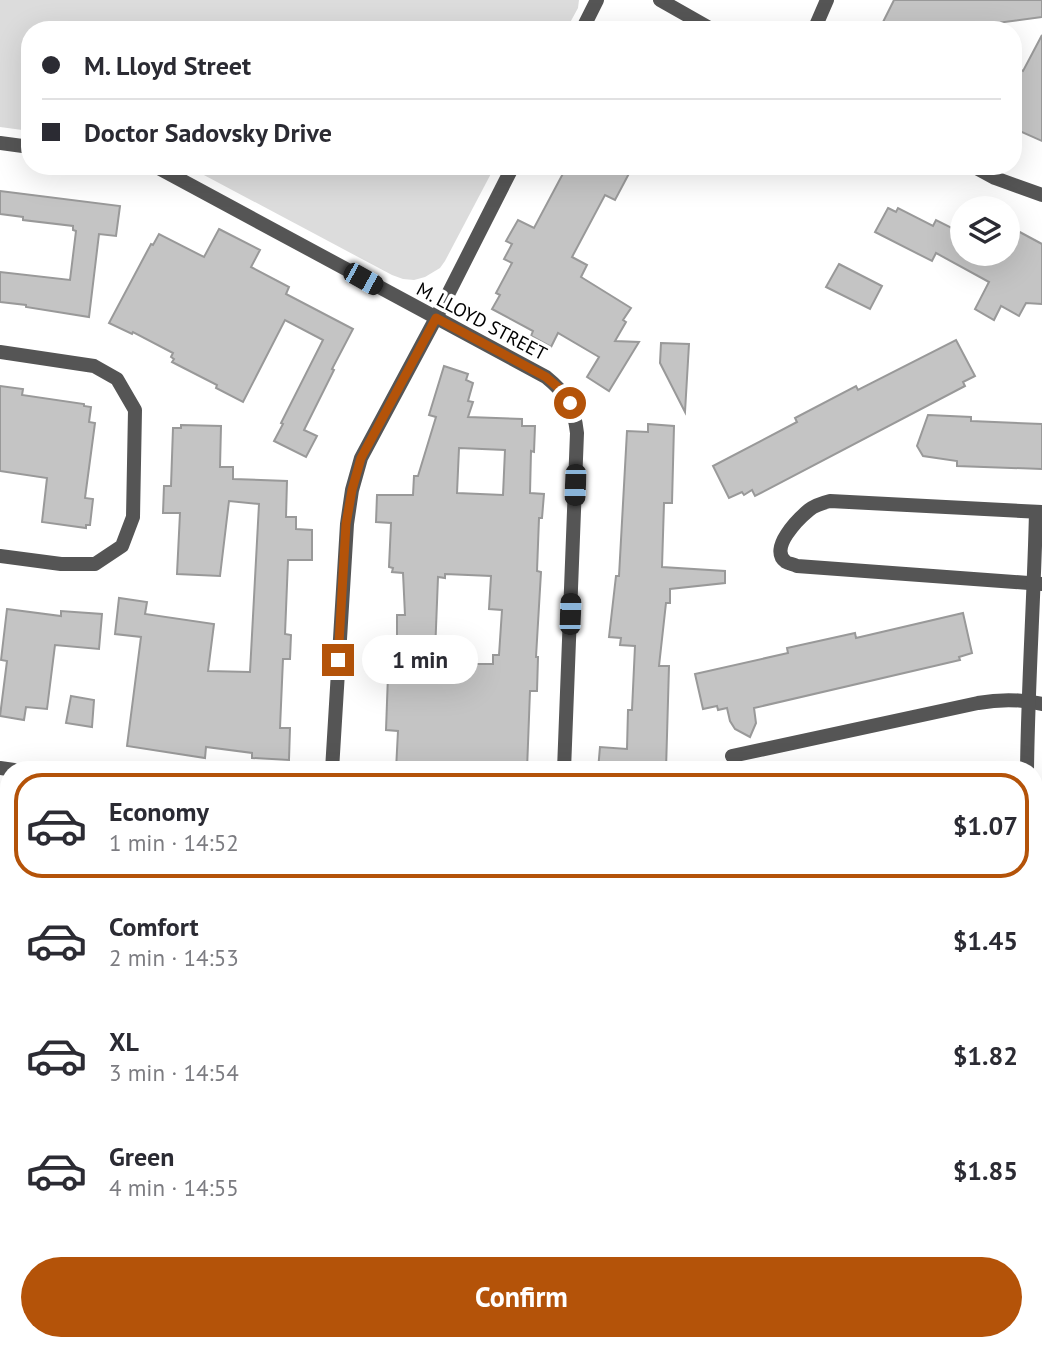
<!DOCTYPE html>
<html lang="en">
<head>
<meta charset="utf-8">
<style>
  :root { --surface:#fff; --page:#f7f7f7; --text:#2b2b33; --muted:#7c7c81; --line:#e1e1e2; --accent:#b45309 }
  body { margin:0; font-family:"PT Sans",sans-serif; background:var(--page); color:var(--text); height:100vh; display:flex; flex-direction:column; font-size:26px; white-space:nowrap }
  * { box-sizing:border-box; margin:0 }
  p { font-size:23px; color:var(--muted) }
  .icon { flex:none; width:38px; height:38px; fill:none; stroke:currentColor; stroke-width:2; stroke-linecap:round; stroke-linejoin:round }
  .map { position:relative; flex:1; overflow:hidden }
  .sheet { position:absolute; left:0px; top:761px; width:1043px; height:590px; display:flex; flex-direction:column; background:var(--surface); border-radius:28px 28px 0 0; box-shadow:0 7px 28px #0002 }
  .sheet>* { flex:none }
  .top-card { position:absolute; left:21px; top:21px; width:1001px; height:154px; border-radius:28px; box-shadow:0 7px 28px #0002; display:grid; align-content:center; height:154px; padding:0 21px; background:var(--surface) }
  .fabs { position:absolute; left:950px; top:196px; display:grid; gap:14px }
  .fabs a { display:grid; place-items:center; width:70px; height:70px; border-radius:50%; background:var(--surface); box-shadow:0 7px 28px #0002; font-size:35px }
  .end { position:absolute; width:32px; height:32px; margin:-16px; border:9px solid #b45309; background:#fff; box-shadow:0 0 0 4px #fff }
  .from { border-radius:50% }
  .bubble { position:absolute; height:49px; border-radius:24px; background:var(--surface); box-shadow:0 7px 28px #0002; font-size:23px; font-weight:600; line-height:49px; text-align:center }
  .car { position:absolute; width:21px; height:42px; margin:-21px -10px; border-radius:9px; box-shadow:0 0 5px 2px #0007; background:linear-gradient(#222 24%,#8ab4d8 0 40%,#222 0 76%,#8ab4d8 0 86%,#222 0) }
  .top-card b { display:flex; align-items:center; gap:24px; height:66px; font-size:26px }
  .top-card b+b { border-top:2px solid var(--line) }
  .top-card i { width:18px; height:18px; background:var(--text) }
  ul { padding:12px 0 0; list-style:none }
  li { display:flex; align-items:center; gap:21px; height:105px; margin:0 14px 10px; padding:0 7px; border:4px solid transparent; border-radius:28px }
  li div { flex:1 }
  li b { display:block; font-size:26px }
  li em { font-style:normal; font-weight:600 }
  li.on { border-color:var(--accent) }
  li>.icon { width:63px; height:63px; stroke-width:1.5 }
  .cta { display:flex; gap:14px; margin-top:auto; padding:14px 21px }
  .cta a { flex:1; height:80px; border-radius:42px; background:var(--accent); color:#fff; font-size:28px; font-weight:600; line-height:80px; text-align:center }
  .map>svg:first-child { display:block }
  .green { fill:#dcdcdc }
  .building { fill:#c4c4c4; stroke:#999; stroke-width:2; fill-rule:evenodd }
  .lines { fill:none; stroke-linecap:round; stroke-linejoin:round }
  .street { stroke:#555; stroke-width:14 }
  .route { stroke:#b45309; stroke-width:9 }
  .labels { text-anchor:middle; dominant-baseline:central; stroke-width:7; stroke-linejoin:round; paint-order:stroke }
  .street-label { font-size:19px; fill:#000; stroke:#fff }
</style>
</head>
<body>
<div class="map">
<svg width="1042" height="1350" viewBox="0 0 1042 1350">
  <rect width="100%" height="100%" fill="#fff"/>
  <g class="green">
    <polygon points="0,0 579,0 578,8 566,30 30,30 30,131 0,127"/>
    <polygon points="187,166 495,166 445,261 440,268 425,277 414,280 403,279 392,275"/>
  </g>
  <g class="building">
    <polygon points="894,0 1042,0 1042,17 943,30 879,30"/>
    <polygon points="1042,35 1042,141 1013,128 1013,66 1023,71"/>
    <polygon points="567,166 633,166 615,200 605,195 572,257 587,265 581,277 631,308 623,320 626,322 615,341 639,342 609,391 587,377 599,357 558,333 551,347 531,336 533,331 492,309 500,295 496,293 512,263 504,259 512,244 506,241 518,220 534,228"/>
    <polygon points="0,191 120,206 116,236 99,234 89,317 26,307 26,305 0,302 0,272 70,280 76,231 73,230 73,226 23,220 23,217 0,214"/>
    <polygon points="888,208 896,212 898,208 933,226 936,220 962,233 962,254 1008,254 1008,246 1016,230 1042,244 1042,304 1026,303 1019,316 1001,306 994,320 975,309 989,282 936,253 932,261 875,232"/>
    <polygon points="219,229 260,250 251,267 289,287 286,294 353,329 332,369 334,370 304,430 317,436 306,457 274,441 283,424 281,423 323,340 285,320 243,402 216,388 217,385 172,362 174,359 171,357 173,353 133,332 132,334 109,323 151,244 153,245 159,234 204,257"/>
    <polygon points="839,264 882,286 870,309 826,287"/>
    <polygon points="956,340 975,376 963,382 965,386 755,496 752,490 744,495 742,492 729,498 713,466 797,422 795,418 856,386 858,390"/>
    <polygon points="661,343 689,344 685,412 660,363"/>
    <path d="M444 366 468 374 466 380 473 383 468 401 473 402 468 417 522 419V426H535L534 452 531 451 530 493 544 494 542 518H539L537 571 541 572 536 657H538L537 691H530L527 770H396L398 731 386 730 388 675H384L385 638 397 639V615H405L403 573 392 572 393 568 389 567 391 523 376 522 377 495H413L414 476H418L436 417 429 415ZM459 448 505 450 503 495 457 493ZM445 574 491 576 489 609 502 610 499 655H493V664H451L452 654 435 653 438 577 445 578Z"/>
    <polygon points="0,386 23,389 22,395 84,404 84,406 91,407 89,422 95,423 85,498 93,499 90,525 86,525 86,528 42,522 47,478 0,471"/>
    <polygon points="928,415 971,417 971,421 1042,424 1042,469 957,466 957,461 923,456 917,446"/>
    <polygon points="648,424 674,426 672,503 664,503 662,567 725,571 725,583 670,589 670,603 666,603 659,666 669,666 666,770 598,770 600,747 627,749 628,710 632,710 635,646 620,645 621,638 609,637 616,576 619,576 627,431 648,432"/>
    <polygon points="181,425 221,426 220,467 233,467 233,479 287,481 286,517 296,517 296,529 312,530 312,560 288,560 285,634 291,635 290,659 283,659 280,728 290,728 289,760 252,758 252,753 206,747 205,758 127,746 141,637 115,634 119,598 147,602 145,614 214,624 208,671 250,672 259,504 229,501 220,576 177,574 180,513 163,513 164,486 171,486 173,428 181,428"/>
    <polygon points="7,609 61,616 61,611 102,614 99,649 55,645 47,709 26,707 24,720 0,716 7,661 1,660"/>
    <polygon points="963,613 972,653 959,657 960,660 754,708 756,723 750,737 735,729 730,721 727,708 718,710 717,706 703,709 695,674 788,653 787,648 855,633 856,638"/>
    <polygon points="71,696 94,700 92,727 66,723"/>
  </g>
  <g class="lines">
    <g class="street">
      <polyline points="660,0 713,30"/>
      <polyline points="582,30 597,0"/>
      <polyline points="814,30 827,0"/>
      <polyline points="0,143 30,147"/>
      <path d="M155 166 546 377C567 394 574 406 577 433L564 770"/>
      <polyline points="973,166 995,178 1042,195"/>
      <polyline points="0,352 94,366 117,379 135,410 133,517 122,546 95,564 61,564 0,556"/>
      <path d="M1042 512 830 501C822 503 815 505 809 510 798 519 768 549 786 562 789 564 793 564 797 566L1042 584"/>
      <path d="M732 756 978 703C1000 699 1021 699 1042 704"/>
      <polyline points="0,768 14,770"/>
      <polyline points="332,770 347,524 352,490 361,458 436,318 513,166"/>
      <path d="M1027 770C1028 684 1034 598 1036 512"/>
      <polyline points="1034,909 1042,922"/>
      <path d="M1042 933C1034 944 1034 955 1042 966"/>
      <polyline points="0,975 9,976"/>
      <polyline points="1034,1090 1042,1091"/>
      <polyline points="0,1182 9,1183"/>
      <polyline points="1034,1306 1042,1211"/>
    </g>
  </g>
  <g class="lines">
    <polyline class="route" points="338,660 346,524 352,490 361,458 436,318 546,377 561,390 570,403"/>
  </g>
  <g class="labels">
    <g class="street-label">
      <text transform="translate(482 321) rotate(28)">M. LLOYD STREET</text>
    </g>
  </g>
</svg>
<div class="fabs">
<a><svg class="icon" aria-label="layers" viewBox="0 0 24 24"><path d="M12 4l9 5-9 5-9-5zM3 14l9 5 9-5"/></svg></a>
</div>
<i class="end from" style="left:570px;top:403px"></i>
<i class="end" style="left:338px;top:660px"></i>
<div class="bubble" style="left:362px;top:635px;width:116px">1 min</div>
<i class="car" style="left:363px;top:279px;rotate:119deg"></i>
<i class="car" style="left:575px;top:485px;rotate:182deg"></i>
<i class="car" style="left:570px;top:614px;rotate:2deg"></i>
<div class="top-card">
<b><i class="from"></i>M. Lloyd Street</b>
<b><i></i>Doctor Sadovsky Drive</b>
</div>
<section class="sheet">
<ul>
<li class="on"><svg class="icon" aria-label="car" viewBox="0 0 24 24"><path d="M5 17H2v-5l4-1 3-4h7l3 4 3 1v5h-3M9 17h6M6 11h13"/><circle cx="7" cy="17" r="2"/><circle cx="17" cy="17" r="2"/></svg><div><b>Economy</b><p>1 min · 14:52</p></div><em>$1.07</em></li>
<li><svg class="icon" aria-label="car" viewBox="0 0 24 24"><path d="M5 17H2v-5l4-1 3-4h7l3 4 3 1v5h-3M9 17h6M6 11h13"/><circle cx="7" cy="17" r="2"/><circle cx="17" cy="17" r="2"/></svg><div><b>Comfort</b><p>2 min · 14:53</p></div><em>$1.45</em></li>
<li><svg class="icon" aria-label="car" viewBox="0 0 24 24"><path d="M5 17H2v-5l4-1 3-4h7l3 4 3 1v5h-3M9 17h6M6 11h13"/><circle cx="7" cy="17" r="2"/><circle cx="17" cy="17" r="2"/></svg><div><b>XL</b><p>3 min · 14:54</p></div><em>$1.82</em></li>
<li><svg class="icon" aria-label="car" viewBox="0 0 24 24"><path d="M5 17H2v-5l4-1 3-4h7l3 4 3 1v5h-3M9 17h6M6 11h13"/><circle cx="7" cy="17" r="2"/><circle cx="17" cy="17" r="2"/></svg><div><b>Green</b><p>4 min · 14:55</p></div><em>$1.85</em></li>
</ul>
<div class="cta"><a>Confirm</a></div>
</section>
</div>
</body>
</html>
